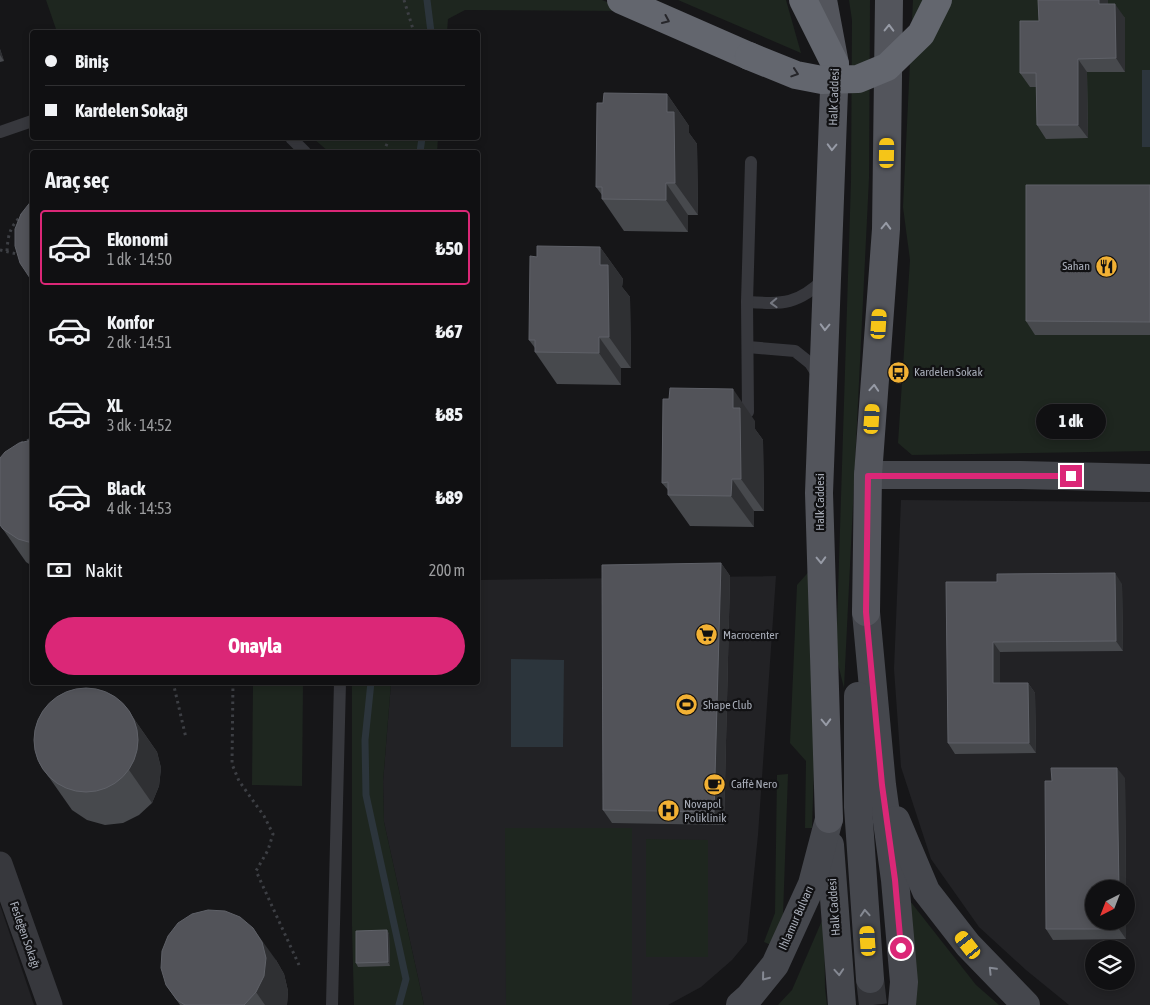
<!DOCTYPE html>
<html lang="tr">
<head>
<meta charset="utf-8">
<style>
  :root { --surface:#101012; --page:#1e1e20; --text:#f1f3f6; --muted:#9c9d9f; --line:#303032; --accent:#db2777 }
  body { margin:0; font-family:"Asap Condensed",sans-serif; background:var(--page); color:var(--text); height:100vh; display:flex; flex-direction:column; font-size:19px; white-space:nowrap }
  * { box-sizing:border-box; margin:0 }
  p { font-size:16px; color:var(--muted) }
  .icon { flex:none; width:28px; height:28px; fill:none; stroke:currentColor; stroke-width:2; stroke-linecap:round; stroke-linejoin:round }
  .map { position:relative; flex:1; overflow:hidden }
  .details { position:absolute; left:30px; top:150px; width:450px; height:535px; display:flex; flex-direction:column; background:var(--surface); border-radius:5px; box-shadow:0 2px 8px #0003,0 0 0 1px var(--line) }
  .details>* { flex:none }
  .banner { position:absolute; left:30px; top:30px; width:450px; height:110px; border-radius:5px; box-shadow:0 2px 8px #0003,0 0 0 1px var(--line); display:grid; align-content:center; height:110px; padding:0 15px; background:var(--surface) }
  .needle { width:32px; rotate:222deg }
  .controls { position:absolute; left:1085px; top:880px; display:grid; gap:10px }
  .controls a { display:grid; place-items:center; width:50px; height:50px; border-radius:50%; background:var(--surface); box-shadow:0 2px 8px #0003,0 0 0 1px var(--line); font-size:25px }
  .end { position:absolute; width:22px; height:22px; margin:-11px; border:6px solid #db2777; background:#fff; box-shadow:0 0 0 2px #fff }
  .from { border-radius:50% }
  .bubble { position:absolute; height:35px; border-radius:18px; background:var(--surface); box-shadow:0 2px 8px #0003,0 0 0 1px var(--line); font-size:16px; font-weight:800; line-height:35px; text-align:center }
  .car { position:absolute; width:15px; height:30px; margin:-15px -8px; border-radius:6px; box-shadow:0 0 4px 1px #0007; background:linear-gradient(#f5c518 24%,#345 0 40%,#f5c518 0 76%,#345 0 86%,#f5c518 0) }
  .banner b { display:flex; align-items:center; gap:18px; height:48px; font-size:19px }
  .banner b+b { border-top:1px solid var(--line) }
  .banner i { width:12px; height:12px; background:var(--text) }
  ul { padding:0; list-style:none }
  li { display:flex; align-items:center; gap:15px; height:75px; margin:0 10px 8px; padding:0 5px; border:2px solid transparent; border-radius:5px }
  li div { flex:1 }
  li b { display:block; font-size:19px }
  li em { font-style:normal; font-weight:800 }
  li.on { border-color:var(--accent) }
  li>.icon { width:45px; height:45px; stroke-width:1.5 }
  h2 { padding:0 15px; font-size:22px; line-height:60px }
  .pay { display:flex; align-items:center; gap:12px; height:55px; padding:0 15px; font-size:19px }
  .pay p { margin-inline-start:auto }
  .cta { display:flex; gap:10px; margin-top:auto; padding:10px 15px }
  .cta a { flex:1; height:58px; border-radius:30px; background:var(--accent); color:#fff; font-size:20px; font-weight:800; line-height:58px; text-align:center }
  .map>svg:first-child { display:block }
  .built { fill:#222225; fill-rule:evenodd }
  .green { fill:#1e261f }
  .water { fill:#2c353c }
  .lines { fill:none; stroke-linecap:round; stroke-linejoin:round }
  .stream { stroke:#2c353c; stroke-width:7 }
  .secondary-tunnel { stroke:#333438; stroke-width:28; stroke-dasharray:28 14; stroke-linecap:butt }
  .path { stroke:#3d3f44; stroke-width:3; stroke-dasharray:2.5 4; stroke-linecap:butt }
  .lane { stroke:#37383d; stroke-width:12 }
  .street { stroke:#37383d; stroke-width:25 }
  .secondary { stroke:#45474d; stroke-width:28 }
  .primary { stroke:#53555c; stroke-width:28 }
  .highway { stroke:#63666e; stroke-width:28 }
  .highway-bridge { stroke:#63666e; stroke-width:28 }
  .wall { fill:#47494d }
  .shaded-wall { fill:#2f3033 }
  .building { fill:#525359; stroke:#5f6168 }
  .oneway { stroke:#26262a }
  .oneway2 { stroke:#979ba6 }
  .oneway3 { stroke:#757881 }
  .oneway4 { stroke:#858993 }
  .route { stroke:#db2777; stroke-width:6 }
  .labels { text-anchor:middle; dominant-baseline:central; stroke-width:4.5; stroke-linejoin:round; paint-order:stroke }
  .street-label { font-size:12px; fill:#a8adb8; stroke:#111113 }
  .poi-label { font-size:12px; fill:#a8adb8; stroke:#111113; text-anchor:start }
</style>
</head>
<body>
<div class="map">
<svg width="1150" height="1005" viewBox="0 0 1150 1005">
  <rect width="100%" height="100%" fill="#161618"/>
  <g class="built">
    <path d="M901 500 1150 502V1005H1069L1026 970 979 927 931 859 901 767 894 669ZM1094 889H1126V921H1094ZM1094 949H1126V981H1094Z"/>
    <polygon points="776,576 758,835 747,942 732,960 701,987 668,1005 424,1005 384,822 383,782 391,683 478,682 478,580"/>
    <polygon points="0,905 34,1005 0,1005"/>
  </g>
  <g class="green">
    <polygon points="46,0 602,0 630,11 465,10 448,19 447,32 57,32"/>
    <polygon points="678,0 786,0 801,53"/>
    <polygon points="849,0 870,0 869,178 844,688 836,656 851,181 852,20"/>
    <polygon points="913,0 1150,0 1150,451 912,455 898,443 910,260 903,207"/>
    <polygon points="313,138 438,138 437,152 329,152"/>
    <polygon points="821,558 812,828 805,828 806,761 790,743 797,585"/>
    <polygon points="253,683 303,683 302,786 252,785"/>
    <polygon points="352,683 391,683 383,782 384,822 424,1005 354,1005 352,926"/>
    <polygon points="788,774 783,915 771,945 764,942 775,913 777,775"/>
    <polygon points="505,828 632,828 632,1005 506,1005"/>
    <polygon points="646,839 708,840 708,957 646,957"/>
    <polygon points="910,901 976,985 999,1005 914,1005"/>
    <polygon points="824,916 825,988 827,1005 778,1005 792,990"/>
  </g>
  <g class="water">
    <rect x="1142" y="70" width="8" height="77"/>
    <polygon points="511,659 564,660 563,747 511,747"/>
  </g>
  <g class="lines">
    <g class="stream">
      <polyline points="427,0 431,32"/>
      <polyline points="420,152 422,138"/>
      <polyline points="371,682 365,740 366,795 406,979 399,1005"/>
    </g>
    <polyline class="secondary-tunnel" points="870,979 873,1005"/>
    <g class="path">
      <polyline points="404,0 413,29 412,32"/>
      <polyline points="383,152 390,138"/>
      <polyline points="0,250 21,255"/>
      <path d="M7 251C8 234 10 227 22 215"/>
      <polyline points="21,443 32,439"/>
      <polyline points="173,682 186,738"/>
      <polyline points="233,682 232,764 239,781 264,816 273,834 268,850 256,871 299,965"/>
    </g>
    <g class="lane">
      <polyline points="0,132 32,121"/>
      <polyline points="291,138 305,152"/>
      <path d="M747 302C783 304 798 305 825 278"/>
      <polyline points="748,347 795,351 810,363 819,377"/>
      <polyline points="748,412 747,302 751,162"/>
      <polyline points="332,1005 340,682"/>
    </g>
    <polyline class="street" points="0,864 50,1005"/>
    <g class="secondary">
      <polyline points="868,475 1021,475 1150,478"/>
      <polyline points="866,612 882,785 895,880 904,982 902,1005"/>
      <polyline points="858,696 858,807 870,979"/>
      <polyline points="896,820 926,891 968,945 1026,1005"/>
      <polyline points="830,845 842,1005"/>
      <polyline points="740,1005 749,997 775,965 812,884 829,819"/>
    </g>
    <g class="primary">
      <polyline points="823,0 835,64 819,493 829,819"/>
      <polyline points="866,612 868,475 886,229 889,0"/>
    </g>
    <g class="highway">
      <polyline points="621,0 749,56"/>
      <polyline points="803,0 835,64"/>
    </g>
    <polyline class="highway-bridge" points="749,56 796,75 822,80 858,79 887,67 921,34 938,0"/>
  </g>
  <g class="wall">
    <polygon points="1038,0 1108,0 1108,4 1125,18 1125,72 1087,72 1088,138 1046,139 1037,125 1036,87 1030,87 1020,73 1039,21"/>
    <polygon points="0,49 4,61 0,62"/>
    <polygon points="667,94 689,126 689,133 697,144 698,215 688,215 688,232 624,231 602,199 602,195 596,187 603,103"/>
    <polygon points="1150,185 1150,335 1035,335 1026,321"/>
    <polygon points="600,247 623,279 622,287 630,297 631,368 621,368 621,385 557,384 535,352 535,348 529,340 537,257"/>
    <polygon points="755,421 755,429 763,440 764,511 754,511 754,527 690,526 668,495 668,490 662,483"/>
    <polygon points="32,440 32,566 26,562 0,525"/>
    <polygon points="721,563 730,576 724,825 612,823 603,810"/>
    <polygon points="946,582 1122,584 1123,651 1000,652 1000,683 1028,683 1035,693 1036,753 955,754 948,743"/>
    <polygon points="125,706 157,752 161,768 159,786 152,803 139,815 123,823 105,825 87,820 72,810 39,763"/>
    <polygon points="1125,778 1126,889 1094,889 1126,921 1126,939 1053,940 1046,929"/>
    <polygon points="387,930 389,934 390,966 358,967 356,963"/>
    <polygon points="276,960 284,974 288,991 287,1005 180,1005 166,985"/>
  </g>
  <g class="shaded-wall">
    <polygon points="1099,0 1108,0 1108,18 1099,4"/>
    <polygon points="1115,4 1125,18 1125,72 1116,58"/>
    <polygon points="0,49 4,61 0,55"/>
    <polygon points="1078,59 1087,72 1088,138 1078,125"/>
    <polygon points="667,94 689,126 689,133 697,144 698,215 675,183 667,112"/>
    <polygon points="666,183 688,215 688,232 666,200"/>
    <polygon points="600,247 623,279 622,287 630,297 631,368 609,337 600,265"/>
    <polygon points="599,337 621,368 621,385 599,353"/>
    <polygon points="733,389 755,421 755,429 763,440 764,511 741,479 733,408"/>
    <polygon points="732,479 754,511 754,527 731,496"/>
    <polygon points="721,563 730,576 724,825 714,812"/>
    <polygon points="1115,573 1122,584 1123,651 1116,641"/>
    <polygon points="993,642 1000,652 1000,694 993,683"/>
    <polygon points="1028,683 1035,693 1036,753 1029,743"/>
    <polygon points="125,706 157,752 161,768 159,786 152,803 129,770"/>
    <polygon points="1117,768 1125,778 1126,889 1119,889"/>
    <polygon points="1119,921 1126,921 1126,939 1119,929"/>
    <polygon points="253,928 276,960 284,974 288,991 287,1005 265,1005 256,992"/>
    <polygon points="387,930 389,934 390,966 388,962"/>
  </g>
  <g class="building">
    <polygon points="1038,0 1099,0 1099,4 1115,4 1116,58 1078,59 1078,125 1037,125 1036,73 1020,73 1020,21 1039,21"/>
    <polygon points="604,93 667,94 667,112 674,112 675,183 666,183 666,200 602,199 602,187 596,187 597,103 603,103"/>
    <polygon points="1026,185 1150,185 1150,322 1026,321"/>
    <polygon points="32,200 32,279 30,278 20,263 15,246 15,229 21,214"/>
    <polygon points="537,246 600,247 600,265 608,265 609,337 599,337 599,353 535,352 535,340 529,340 530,256 537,257"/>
    <polygon points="670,388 733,389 733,408 740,408 741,479 732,479 731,496 668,495 668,482 662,483 663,399 669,399"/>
    <polygon points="32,440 32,543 18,539 3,529 0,525 0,458 5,452 19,443"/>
    <polygon points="721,563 714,812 603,810 602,565"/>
    <polygon points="1115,573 1116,641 993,642 993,683 1028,683 1029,743 948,743 946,582 997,582 997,574"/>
    <circle cx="86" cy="740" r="52"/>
    <polygon points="1051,768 1117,768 1119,889 1094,889 1094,921 1119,921 1119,929 1046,929 1045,781 1052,781"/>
    <polygon points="208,910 225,911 240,917 253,928 262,942 266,958 264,976 256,992 244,1005 185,1005 177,1000 166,985 161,968 162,951 168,936 178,923 192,914"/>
    <polygon points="387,930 388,962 356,963 356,931"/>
  </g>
  <defs><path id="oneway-chevron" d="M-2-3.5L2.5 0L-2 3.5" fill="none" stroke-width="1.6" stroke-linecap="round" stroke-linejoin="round" transform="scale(1.25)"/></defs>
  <g class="oneway">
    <use href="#oneway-chevron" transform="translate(666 20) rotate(24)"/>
    <use href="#oneway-chevron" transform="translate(795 73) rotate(18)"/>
  </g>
  <g class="oneway2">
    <use href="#oneway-chevron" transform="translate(889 28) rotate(-89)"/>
    <use href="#oneway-chevron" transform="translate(832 147) rotate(92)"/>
    <use href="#oneway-chevron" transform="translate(886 226) rotate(-88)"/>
    <use href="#oneway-chevron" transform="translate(825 327) rotate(92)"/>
    <use href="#oneway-chevron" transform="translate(874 388) rotate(-86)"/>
    <use href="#oneway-chevron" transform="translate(821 560) rotate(88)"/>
    <use href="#oneway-chevron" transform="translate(826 722) rotate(88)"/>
  </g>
  <use class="oneway3" href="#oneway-chevron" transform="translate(774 303) rotate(178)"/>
  <g class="oneway4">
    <use href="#oneway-chevron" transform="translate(865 913) rotate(-94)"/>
    <use href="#oneway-chevron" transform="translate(992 970) rotate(-134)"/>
    <use href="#oneway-chevron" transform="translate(839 972) rotate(86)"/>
    <use href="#oneway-chevron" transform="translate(765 977) rotate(129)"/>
  </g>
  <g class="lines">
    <polyline class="route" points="901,948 895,880 882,785 866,612 868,476 1071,476"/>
  </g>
  <defs>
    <symbol id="restaurant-disc" viewBox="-11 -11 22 22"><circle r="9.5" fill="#f2b134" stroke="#111113"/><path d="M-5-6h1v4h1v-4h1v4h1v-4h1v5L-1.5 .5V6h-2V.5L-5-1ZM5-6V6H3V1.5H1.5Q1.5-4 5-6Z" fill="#111"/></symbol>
    <symbol id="bus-disc" viewBox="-11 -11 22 22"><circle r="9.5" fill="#f2b134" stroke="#111113"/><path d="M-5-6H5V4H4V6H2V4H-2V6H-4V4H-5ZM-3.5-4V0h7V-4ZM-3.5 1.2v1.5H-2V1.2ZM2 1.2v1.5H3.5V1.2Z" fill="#111"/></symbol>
    <symbol id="supermarket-disc" viewBox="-11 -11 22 22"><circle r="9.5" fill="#f2b134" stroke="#111113"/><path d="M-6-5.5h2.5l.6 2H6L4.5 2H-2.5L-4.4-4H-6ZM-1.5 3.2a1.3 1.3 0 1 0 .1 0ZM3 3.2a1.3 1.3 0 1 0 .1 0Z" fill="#111"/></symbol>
    <symbol id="stadium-disc" viewBox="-11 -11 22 22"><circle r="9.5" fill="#f2b134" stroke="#111113"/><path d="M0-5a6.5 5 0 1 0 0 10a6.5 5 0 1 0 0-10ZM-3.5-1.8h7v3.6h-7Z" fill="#111"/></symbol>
    <symbol id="cafe-disc" viewBox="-11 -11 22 22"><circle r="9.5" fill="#f2b134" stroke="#111113"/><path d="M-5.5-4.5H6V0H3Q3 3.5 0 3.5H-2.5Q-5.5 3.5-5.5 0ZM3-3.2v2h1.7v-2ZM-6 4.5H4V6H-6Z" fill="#111"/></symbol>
    <symbol id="hospital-disc" viewBox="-11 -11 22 22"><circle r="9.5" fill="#f2b134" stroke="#111113"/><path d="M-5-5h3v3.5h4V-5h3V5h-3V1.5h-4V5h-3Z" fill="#111"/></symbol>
  </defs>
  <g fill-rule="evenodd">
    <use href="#restaurant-disc" x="1094" y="254" width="25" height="25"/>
    <use href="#bus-disc" x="886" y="360" width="25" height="25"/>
    <use href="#supermarket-disc" x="694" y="622" width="25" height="25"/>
    <use href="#stadium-disc" x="674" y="692" width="25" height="25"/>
    <use href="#cafe-disc" x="702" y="772" width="25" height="25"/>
    <use href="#hospital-disc" x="656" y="798" width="25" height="25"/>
  </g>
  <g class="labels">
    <g class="street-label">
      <text transform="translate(834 97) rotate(-88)">Halk Caddesi</text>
      <text transform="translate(820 502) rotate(-90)">Halk Caddesi</text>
      <text transform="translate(834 907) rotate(-94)">Halk Caddesi</text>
      <text transform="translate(796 918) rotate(-66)">Ihlamur Bulvarı</text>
      <text transform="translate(25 935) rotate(71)">Fesleğen Sokağı</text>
    </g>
    <g class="poi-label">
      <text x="1090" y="266" text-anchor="end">Sahan</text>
      <text x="914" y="372">Kardelen Sokak</text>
      <text x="723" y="635">Macrocenter</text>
      <text x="703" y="705">Shape Club</text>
      <text x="731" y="784">Caffè Nero</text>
      <text x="684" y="804">Novapol<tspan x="684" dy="14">Poliklinik</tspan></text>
    </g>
  </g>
</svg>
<div class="controls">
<a><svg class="needle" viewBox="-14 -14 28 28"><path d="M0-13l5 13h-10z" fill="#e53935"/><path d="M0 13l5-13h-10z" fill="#9c9d9f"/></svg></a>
<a><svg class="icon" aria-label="layers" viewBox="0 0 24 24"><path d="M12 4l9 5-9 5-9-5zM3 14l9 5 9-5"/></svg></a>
</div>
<i class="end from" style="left:901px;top:948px"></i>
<i class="end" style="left:1071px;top:476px"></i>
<div class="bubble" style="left:1036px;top:404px;width:70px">1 dk</div>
<i class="car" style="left:887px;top:153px;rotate:1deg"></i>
<i class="car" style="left:879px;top:324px;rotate:4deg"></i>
<i class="car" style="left:872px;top:419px;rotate:4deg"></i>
<i class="car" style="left:868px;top:941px;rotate:356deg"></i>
<i class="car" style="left:968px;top:945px;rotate:322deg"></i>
<div class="banner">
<b><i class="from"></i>Biniş</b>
<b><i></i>Kardelen Sokağı</b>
</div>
<section class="details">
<h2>Araç seç</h2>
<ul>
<li class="on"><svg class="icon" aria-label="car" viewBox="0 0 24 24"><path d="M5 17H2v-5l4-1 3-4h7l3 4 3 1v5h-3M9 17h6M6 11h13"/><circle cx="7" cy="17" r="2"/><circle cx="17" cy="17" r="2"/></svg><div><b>Ekonomi</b><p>1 dk · 14:50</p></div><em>₺50</em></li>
<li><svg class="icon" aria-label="car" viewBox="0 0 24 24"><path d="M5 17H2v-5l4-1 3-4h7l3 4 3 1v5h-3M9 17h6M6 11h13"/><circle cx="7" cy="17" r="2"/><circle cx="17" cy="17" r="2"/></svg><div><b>Konfor</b><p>2 dk · 14:51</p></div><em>₺67</em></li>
<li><svg class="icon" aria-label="car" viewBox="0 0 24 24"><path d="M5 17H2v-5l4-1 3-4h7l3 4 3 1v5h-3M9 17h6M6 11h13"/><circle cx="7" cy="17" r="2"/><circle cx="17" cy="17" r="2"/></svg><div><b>XL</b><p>3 dk · 14:52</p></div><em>₺85</em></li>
<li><svg class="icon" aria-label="car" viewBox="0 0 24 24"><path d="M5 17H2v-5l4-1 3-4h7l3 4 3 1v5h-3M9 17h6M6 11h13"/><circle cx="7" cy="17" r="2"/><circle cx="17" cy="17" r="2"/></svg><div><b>Black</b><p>4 dk · 14:53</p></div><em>₺89</em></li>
</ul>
<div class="pay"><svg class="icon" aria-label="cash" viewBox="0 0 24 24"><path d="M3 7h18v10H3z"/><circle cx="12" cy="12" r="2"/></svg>Nakit<p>200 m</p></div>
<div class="cta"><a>Onayla</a></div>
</section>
</div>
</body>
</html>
